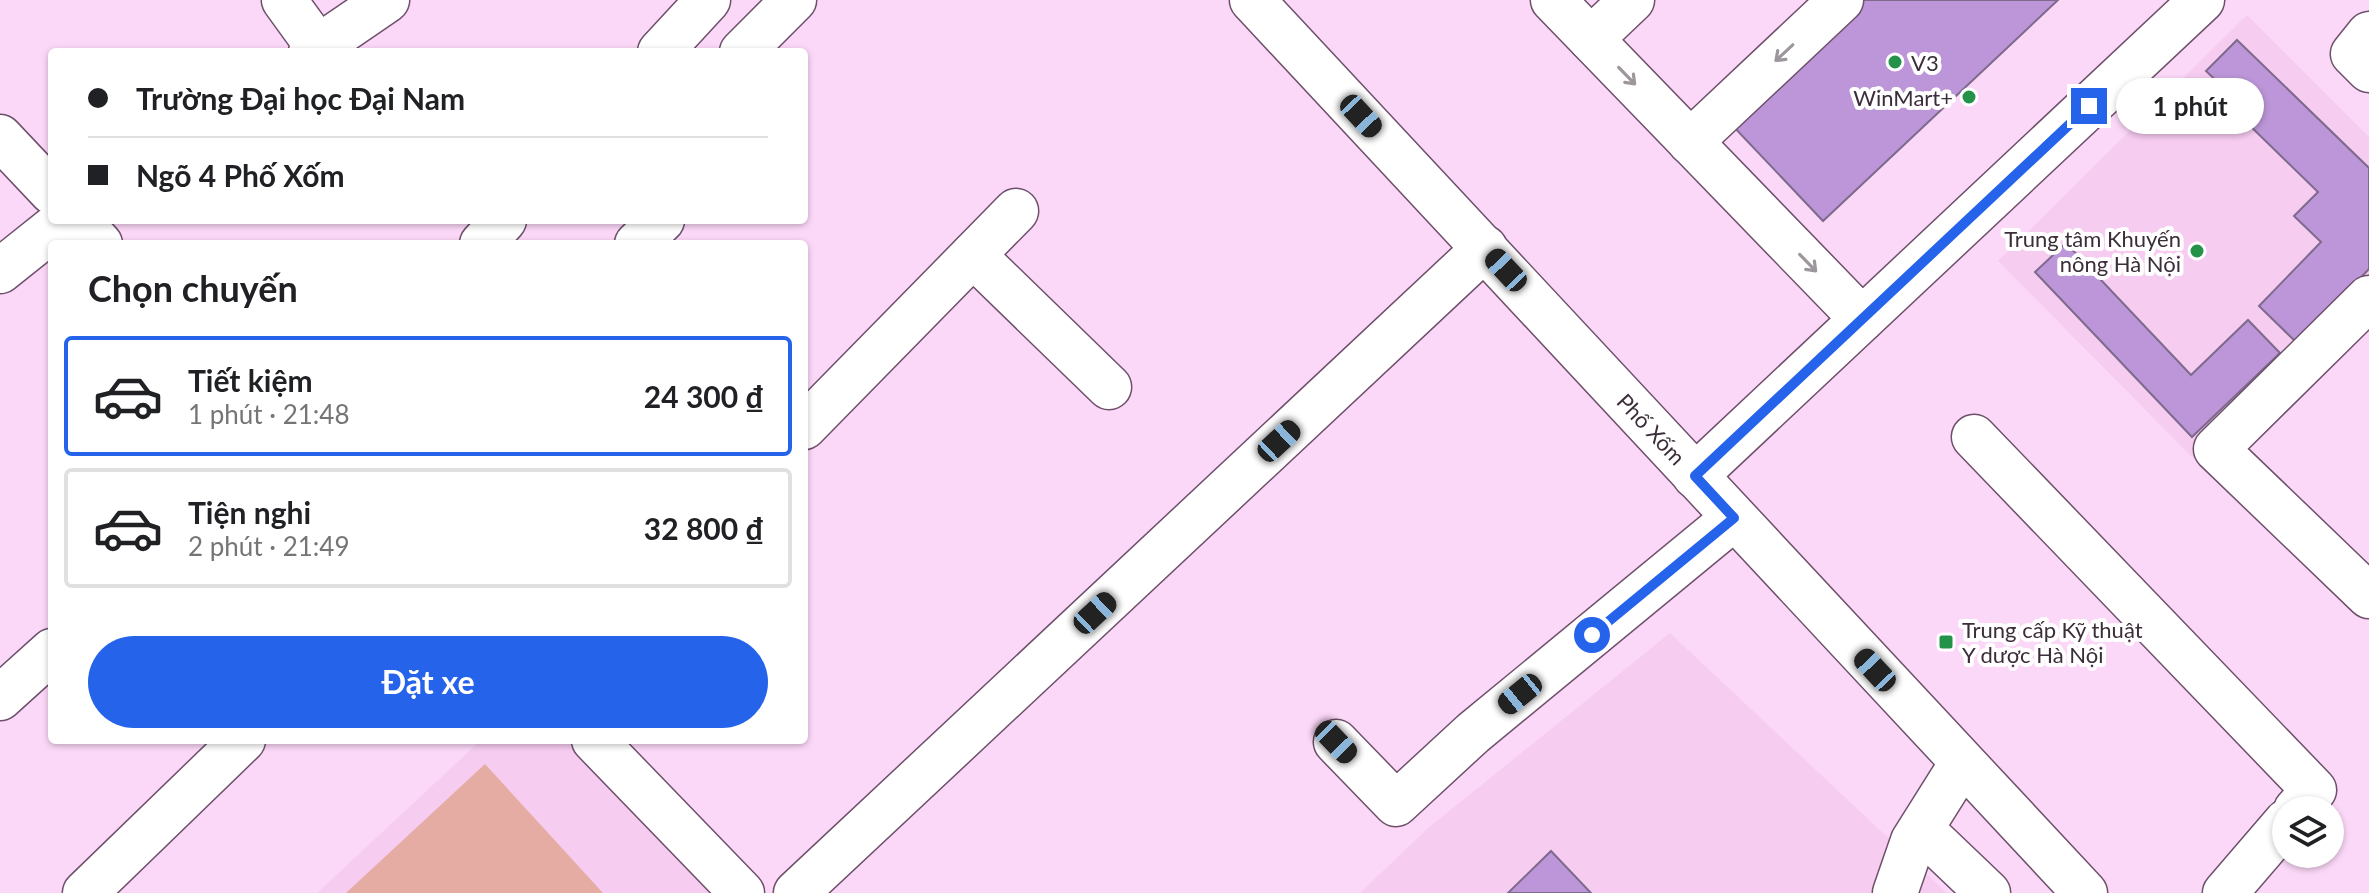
<!DOCTYPE html>
<html lang="vi">
<head>
<meta charset="utf-8">
<style>
  :root { --surface:#fff; --page:#f2f2f2; --text:#202124; --muted:#757577; --line:#e0e0e0; --accent:#2563eb }
  body { margin:0; font-family:Lato,sans-serif; background:var(--page); color:var(--text); height:100vh; display:flex; flex-direction:column; font-size:30px; white-space:nowrap }
  * { box-sizing:border-box; margin:0 }
  p { font-size:26px; color:var(--muted) }
  .icon { flex:none; width:44px; height:44px; fill:none; stroke:currentColor; stroke-width:2; stroke-linecap:round; stroke-linejoin:round }
  .map { position:relative; flex:1; overflow:hidden }
  .panel { position:absolute; left:48px; top:240px; width:760px; height:504px; display:flex; flex-direction:column; background:var(--surface); border-radius:8px; box-shadow:0 2px 6px #0004 }
  .panel>* { flex:none }
  .hud { position:absolute; left:48px; top:48px; width:760px; height:176px; border-radius:8px; box-shadow:0 2px 6px #0004; display:grid; align-content:center; height:176px; padding:0 40px; background:var(--surface) }
  .buttons { position:absolute; left:2272px; top:796px; display:grid; gap:16px }
  .buttons a { display:grid; place-items:center; width:72px; height:72px; border-radius:50%; background:var(--surface); box-shadow:0 2px 6px #0004; font-size:40px }
  .end { position:absolute; width:36px; height:36px; margin:-18px; border:10px solid #2563eb; background:#fff; box-shadow:0 0 0 4px #fff }
  .from { border-radius:50% }
  .bubble { position:absolute; height:56px; border-radius:28px; background:var(--surface); box-shadow:0 2px 6px #0004; font-size:26px; font-weight:700; line-height:56px; text-align:center }
  .car { position:absolute; width:24px; height:48px; margin:-24px -12px; border-radius:10px; box-shadow:0 0 6px 2px #0007; background:linear-gradient(#222 24%,#8ab4d8 0 40%,#222 0 76%,#8ab4d8 0 86%,#222 0) }
  .hud b { display:flex; align-items:center; gap:28px; height:76px; font-size:30px }
  .hud b+b { border-top:2px solid var(--line) }
  .hud i { width:20px; height:20px; background:var(--text) }
  ul { padding:0; list-style:none }
  li { display:flex; align-items:center; gap:24px; height:120px; margin:0 16px 12px; padding:0 24px; border:4px solid var(--line); border-radius:8px }
  li div { flex:1 }
  li b { display:block; font-size:30px }
  li em { font-style:normal; font-weight:700 }
  li.active { border-color:var(--accent) }
  li>.icon { width:72px; height:72px; stroke-width:1.5 }
  h2 { padding:0 40px; font-size:36px; line-height:96px }
  .button { display:flex; gap:16px; margin-top:auto; padding:16px 40px }
  .button a { flex:1; height:92px; border-radius:48px; background:var(--accent); color:#fff; font-size:32px; font-weight:700; line-height:92px; text-align:center }
  .map>svg:first-child { display:block }
  .built { fill:#f7ccf1 }
  .green { fill:#e4aca2 }
  .building { fill:#bc96d8; stroke:#7e6a8d; stroke-width:2 }
  .lines { fill:none; stroke-linecap:round; stroke-linejoin:round }
  .minor-casing { stroke:#6e506b; stroke-width:47 }
  .highway-casing { stroke:#6e506b; stroke-width:47 }
  .minor { stroke:#fff; stroke-width:44 }
  .highway { stroke:#fff; stroke-width:44 }
  .oneway { stroke:#9d969c }
  .route { stroke:#2563eb; stroke-width:10 }
  .poi-dot { fill:#25924a; stroke:#fff; stroke-width:3 }
  .labels { text-anchor:middle; dominant-baseline:central; stroke-width:8; stroke-linejoin:round; paint-order:stroke }
  .poi-label { font-size:22px; fill:#3b2d39; stroke:#fff; text-anchor:start }
  .street-label { font-size:22px; fill:#3b2d39; stroke:#fff }
</style>
</head>
<body>
<div class="map">
<svg width="2369" height="893" viewBox="0 0 2369 893">
  <rect width="100%" height="100%" fill="#fcd8f8"/>
  <g class="built">
    <polygon points="2247,15 2369,137 2369,284 2193,458 1998,261"/>
    <polygon points="1670,633 1947,893 1360,893 1428,828"/>
    <polygon points="481,740 576,740 736,893 317,893"/>
  </g>
  <polygon class="green" points="485,764 603,893 346,893"/>
  <g class="building">
    <polygon points="1863,0 2058,0 1823,221 1731,124"/>
    <polygon points="2237,40 2369,168 2369,269 2297,343 2259,306 2321,242 2294,216 2318,192 2242,118 2249,112 2206,71"/>
    <polygon points="2066,243 2191,375 2248,320 2280,353 2192,437 2035,272"/>
    <polygon points="1551,851 1591,893 1508,893"/>
  </g>
  <g class="lines">
    <defs>
      <g id="minor">
        <polyline points="284,0 318,47"/>
        <polyline points="1553,0 1862,319"/>
        <polyline points="2369,34 2353,54 2369,70"/>
        <polyline points="1591,39 1632,0"/>
        <polyline points="311,52 387,0"/>
        <polyline points="660,52 708,0"/>
        <polyline points="742,52 794,0"/>
        <polyline points="0,137 52,192"/>
        <polyline points="1690,142 1841,0"/>
        <polyline points="78,220 100,244"/>
        <polyline points="482,244 504,220"/>
        <polyline points="637,244 662,220"/>
        <polyline points="973,255 1109,387"/>
        <polyline points="0,271 64,220"/>
        <polyline points="2369,298 2216,449 2369,596"/>
        <polyline points="804,427 1016,211"/>
        <polyline points="1974,437 2314,790 2296,810"/>
        <polyline points="1695,476 2202,0"/>
        <polyline points="0,698 52,651"/>
        <polyline points="594,740 742,893"/>
        <polyline points="1336,742 1396,804 1473,733 1734,518"/>
        <polyline points="1921,829 1988,893"/>
        <polyline points="85,893 243,740"/>
        <polyline points="796,893 1485,248"/>
        <polyline points="1895,893 1913,841 1962,763"/>
        <polyline points="2225,893 2286,822"/>
      </g>
      <g id="highway">
        <path id="s1" d="M1252 0 2085 893"/>
      </g>
    </defs>
    <use href="#minor" class="minor-casing"/>
    <use href="#highway" class="highway-casing"/>
    <use href="#minor" class="minor"/>
    <use href="#highway" class="highway"/>
  </g>
  <defs><path id="oneway-shaft" d="M-6 0H5M1.5-3L5.5 0L1.5 3" fill="none" stroke-width="1.6" stroke-linecap="round" stroke-linejoin="round" transform="scale(2)"/></defs>
  <g class="oneway">
    <use href="#oneway-shaft" transform="translate(1784 53) rotate(137)"/>
    <use href="#oneway-shaft" transform="translate(1627 76) rotate(46)"/>
    <use href="#oneway-shaft" transform="translate(1808 263) rotate(46)"/>
  </g>
  <g class="lines">
    <polyline class="route" points="1592,635 1734,518 1695,476 2089,106"/>
  </g>
  <g class="poi-dot">
    <circle cx="1895" cy="62" r="8"/>
    <circle cx="1969" cy="97" r="8"/>
    <circle cx="2197" cy="251" r="8"/>
    <rect x="1938" y="634" width="16" height="16" rx="4"/>
  </g>
  <g class="labels">
    <g class="poi-label">
      <text x="1911" y="62">V3</text>
      <text x="1953" y="97" text-anchor="end">WinMart+</text>
      <text x="2181" y="238" text-anchor="end">Trung tâm Khuyến<tspan x="2181" dy="25">nông Hà Nội</tspan></text>
      <text x="1962" y="629">Trung cấp Kỹ thuật<tspan x="1962" dy="25">Y dược Hà Nội</tspan></text>
    </g>
    <g class="street-label">
      <text stroke="none"><textPath href="#s1" startOffset="586">Phố Xốm</textPath></text>
    </g>
  </g>
</svg>
<div class="buttons">
<a><svg class="icon" aria-label="layers" viewBox="0 0 24 24"><path d="M12 4l9 5-9 5-9-5zM3 14l9 5 9-5"/></svg></a>
</div>
<i class="end from" style="left:1592px;top:635px"></i>
<i class="end" style="left:2089px;top:106px"></i>
<div class="bubble" style="left:2116px;top:78px;width:148px">1 phút</div>
<i class="car" style="left:1361px;top:116px;rotate:137deg"></i>
<i class="car" style="left:1506px;top:270px;rotate:317deg"></i>
<i class="car" style="left:1279px;top:441px;rotate:47deg"></i>
<i class="car" style="left:1095px;top:613px;rotate:47deg"></i>
<i class="car" style="left:1875px;top:670px;rotate:317deg"></i>
<i class="car" style="left:1520px;top:694px;rotate:231deg"></i>
<i class="car" style="left:1336px;top:742px;rotate:136deg"></i>
<div class="hud">
<b><i class="from"></i>Trường Đại học Đại Nam</b>
<b><i></i>Ngõ 4 Phố Xốm</b>
</div>
<section class="panel">
<h2>Chọn chuyến</h2>
<ul>
<li class="active"><svg class="icon" aria-label="car" viewBox="0 0 24 24"><path d="M5 17H2v-5l4-1 3-4h7l3 4 3 1v5h-3M9 17h6M6 11h13"/><circle cx="7" cy="17" r="2"/><circle cx="17" cy="17" r="2"/></svg><div><b>Tiết kiệm</b><p>1 phút · 21:48</p></div><em>24 300 ₫</em></li>
<li><svg class="icon" aria-label="car" viewBox="0 0 24 24"><path d="M5 17H2v-5l4-1 3-4h7l3 4 3 1v5h-3M9 17h6M6 11h13"/><circle cx="7" cy="17" r="2"/><circle cx="17" cy="17" r="2"/></svg><div><b>Tiện nghi</b><p>2 phút · 21:49</p></div><em>32 800 ₫</em></li>
</ul>
<div class="button"><a>Đặt xe</a></div>
</section>
</div>
</body>
</html>
